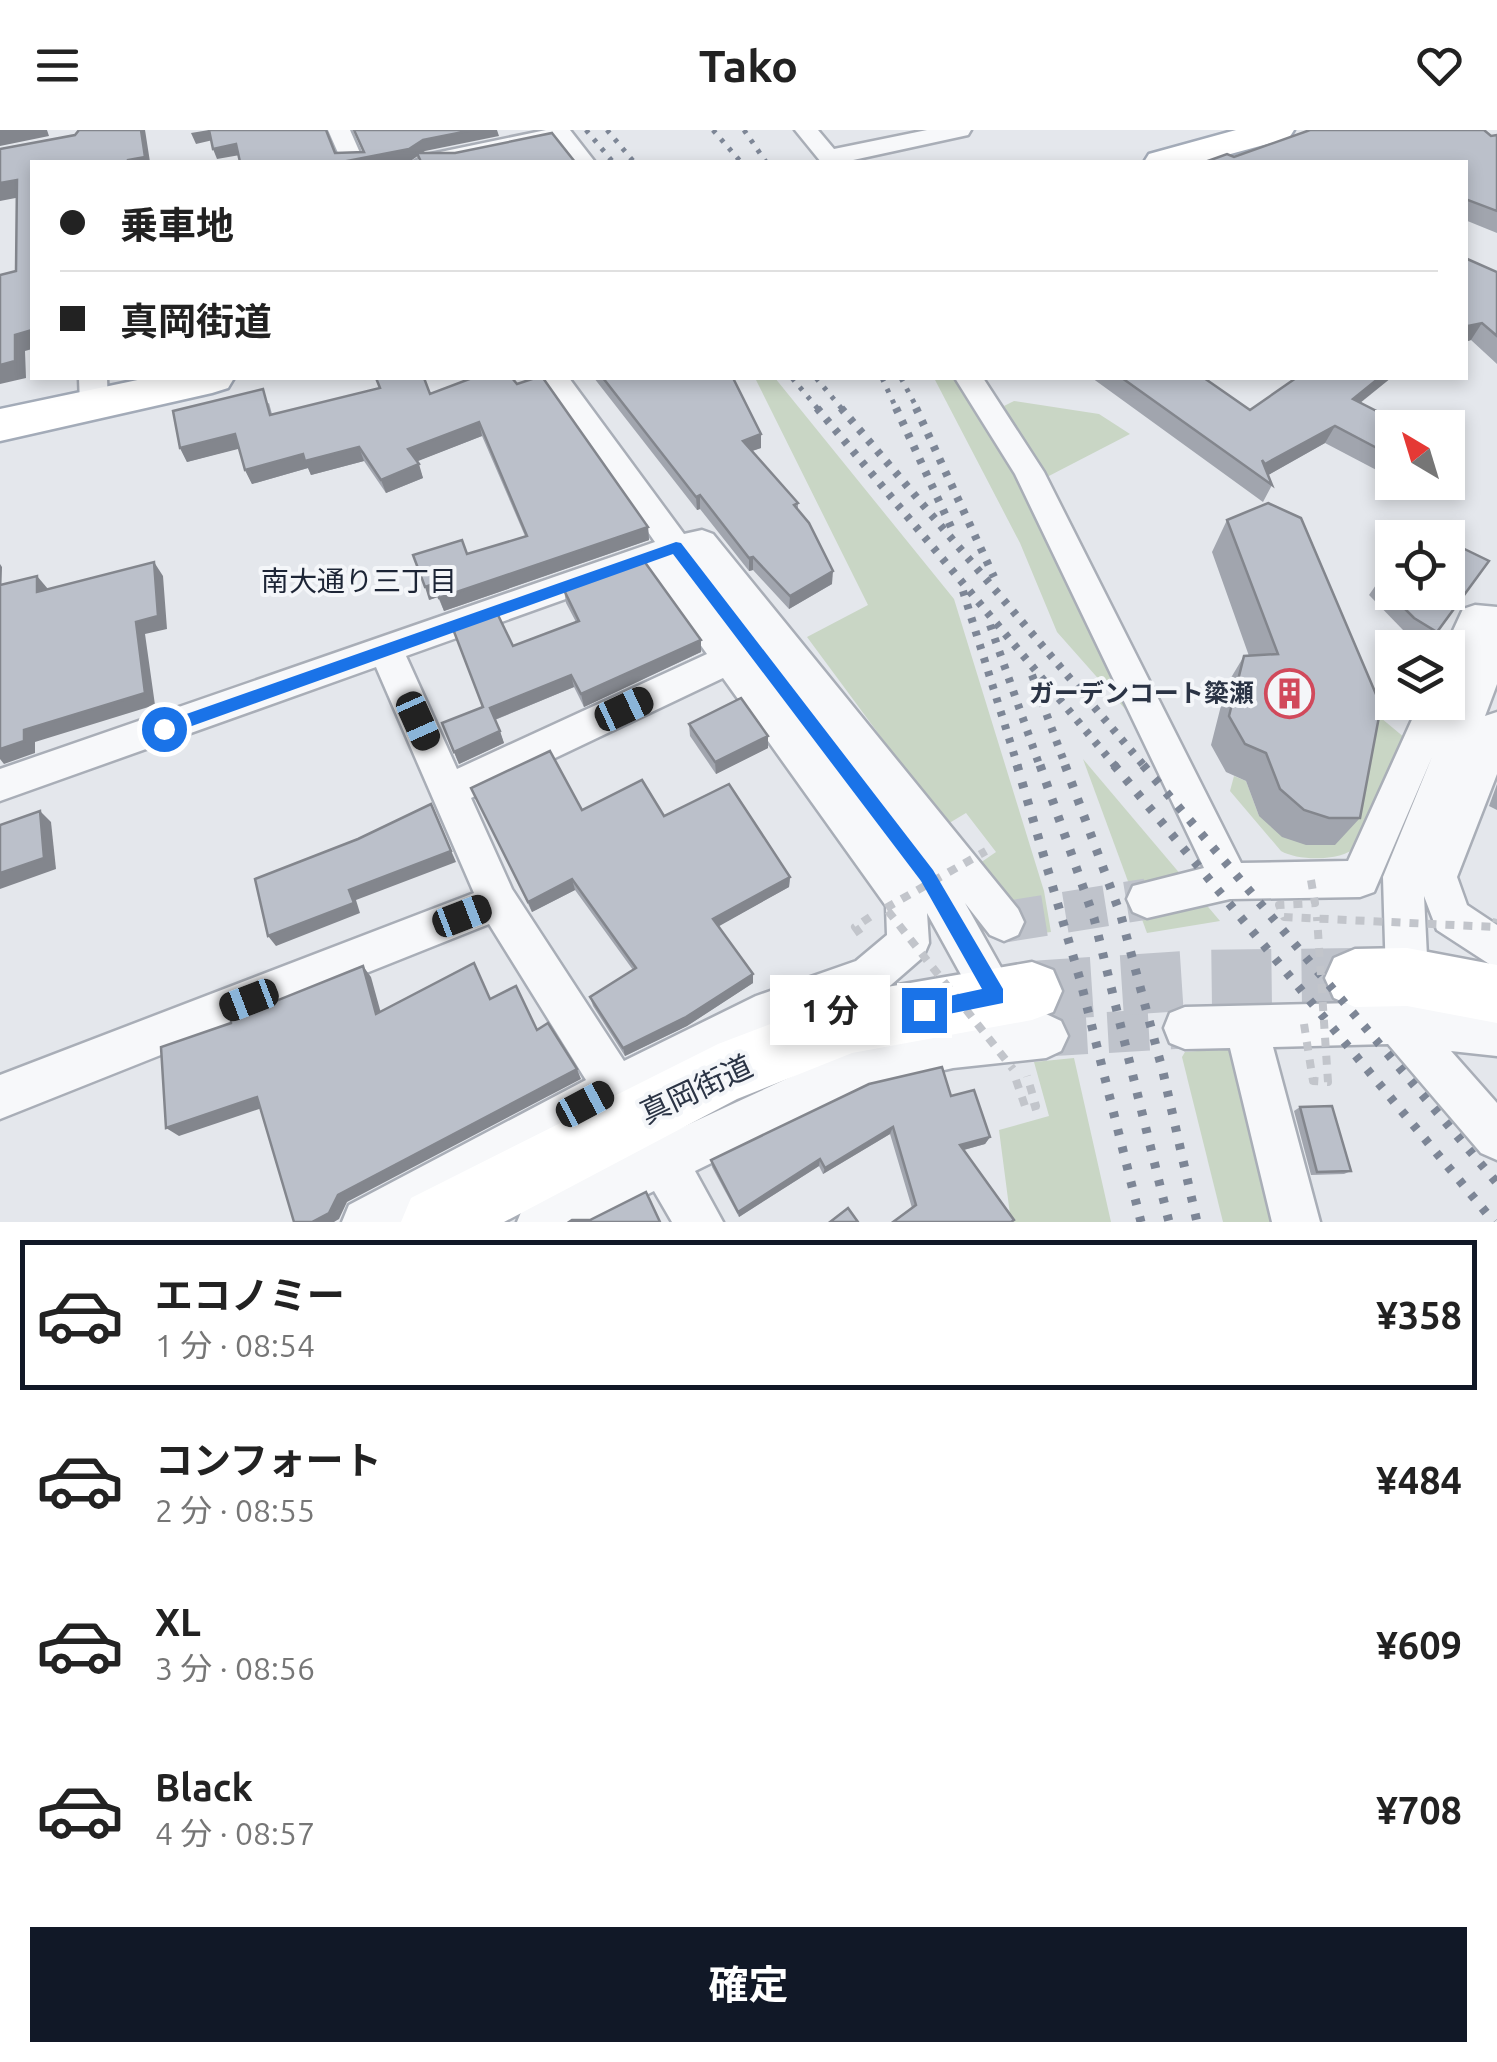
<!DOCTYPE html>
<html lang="ja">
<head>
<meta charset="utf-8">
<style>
  :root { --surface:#fff; --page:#f2f2f2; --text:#222; --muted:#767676; --line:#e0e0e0; --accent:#111827 }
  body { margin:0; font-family:Ubuntu,"Noto Sans JP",sans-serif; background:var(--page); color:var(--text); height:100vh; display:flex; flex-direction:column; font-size:38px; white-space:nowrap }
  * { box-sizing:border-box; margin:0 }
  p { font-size:32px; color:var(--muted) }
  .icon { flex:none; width:55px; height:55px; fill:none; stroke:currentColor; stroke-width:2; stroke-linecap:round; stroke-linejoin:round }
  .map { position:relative; height:1092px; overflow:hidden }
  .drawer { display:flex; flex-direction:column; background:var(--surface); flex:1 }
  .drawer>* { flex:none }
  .hud { position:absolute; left:30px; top:30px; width:1438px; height:220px; border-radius:0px; box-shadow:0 5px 15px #0003; display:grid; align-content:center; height:220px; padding:0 30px; background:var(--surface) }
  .needle { width:65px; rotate:322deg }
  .controls { position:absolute; left:1375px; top:280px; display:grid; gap:20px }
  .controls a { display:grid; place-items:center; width:90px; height:90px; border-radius:0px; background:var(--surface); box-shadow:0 5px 15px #0003; font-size:50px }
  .end { position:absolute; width:45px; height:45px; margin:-22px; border:12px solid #1a73e8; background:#fff; box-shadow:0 0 0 5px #fff }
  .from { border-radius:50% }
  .bubble { position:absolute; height:70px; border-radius:0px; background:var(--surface); box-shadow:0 5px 15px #0003; font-size:32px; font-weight:700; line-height:70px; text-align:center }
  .car { position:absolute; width:30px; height:60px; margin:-30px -15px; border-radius:12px; box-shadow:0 0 8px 2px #0007; background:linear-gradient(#222 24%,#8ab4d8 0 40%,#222 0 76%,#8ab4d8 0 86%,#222 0) }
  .hud b { display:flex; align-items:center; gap:35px; height:95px; font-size:38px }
  .hud b+b { border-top:2px solid var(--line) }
  .hud i { width:25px; height:25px; background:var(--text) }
  ul { padding:18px 0 0; list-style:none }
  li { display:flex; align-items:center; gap:30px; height:150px; margin:0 20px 15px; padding:0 10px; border:5px solid transparent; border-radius:0px }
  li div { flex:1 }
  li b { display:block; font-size:38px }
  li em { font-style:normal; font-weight:700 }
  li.current { border-color:var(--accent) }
  li>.icon { width:90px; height:90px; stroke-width:1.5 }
  .cta { display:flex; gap:20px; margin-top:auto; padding:20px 30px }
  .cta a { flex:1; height:115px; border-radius:0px; background:var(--accent); color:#fff; font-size:40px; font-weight:700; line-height:115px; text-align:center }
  header { display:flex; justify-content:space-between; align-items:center; height:130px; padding:0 30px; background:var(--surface); font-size:45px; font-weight:700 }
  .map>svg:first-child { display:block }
  .green { fill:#c9d6c5 }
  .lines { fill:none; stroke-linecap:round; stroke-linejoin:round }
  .street-tunnel { stroke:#bfc3cb; stroke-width:41; stroke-dasharray:41 21; stroke-linecap:butt }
  .secondary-tunnel { stroke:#bfc3cb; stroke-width:60; stroke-dasharray:60 30; stroke-linecap:butt }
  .street-casing { stroke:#a9aeb7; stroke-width:5 }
  .secondary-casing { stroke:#a9aeb7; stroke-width:5 }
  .primary-casing { stroke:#a3abb8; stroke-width:5 }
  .path { stroke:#c2c5cb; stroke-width:8; stroke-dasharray:9 9; stroke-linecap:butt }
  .street { fill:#f7f8fa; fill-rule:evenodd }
  .secondary { fill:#fff; fill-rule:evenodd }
  .primary { fill:#fff; fill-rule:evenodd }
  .rail-far2 { stroke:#7d8696; stroke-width:5; stroke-dasharray:4 8; stroke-linecap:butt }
  .rail-far1 { stroke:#7d8696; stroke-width:8; stroke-dasharray:5 9; stroke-linecap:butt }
  .rail { stroke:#7d8696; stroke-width:9; stroke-dasharray:6 12; stroke-linecap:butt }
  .path-bridge { stroke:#c2c5cb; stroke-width:8; stroke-dasharray:9 9; stroke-linecap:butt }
  .wall { fill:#a1a5ae }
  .shaded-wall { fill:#83868d }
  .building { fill:#bbc0ca; stroke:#83868d; stroke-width:2.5 }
  .route { fill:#1a73e8 }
  .labels { text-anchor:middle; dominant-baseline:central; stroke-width:8; stroke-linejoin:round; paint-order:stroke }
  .poi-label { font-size:25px; font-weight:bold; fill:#2b3445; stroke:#f4f6f9; text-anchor:end }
  .neighbourhood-label { font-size:28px; fill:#1d2536; stroke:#f4f6f9 }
  .near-street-label { font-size:30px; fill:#2b3445; stroke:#f4f6f9 }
</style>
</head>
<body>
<header><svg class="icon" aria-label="menu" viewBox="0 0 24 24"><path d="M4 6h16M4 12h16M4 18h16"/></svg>Tako<svg class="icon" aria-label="heart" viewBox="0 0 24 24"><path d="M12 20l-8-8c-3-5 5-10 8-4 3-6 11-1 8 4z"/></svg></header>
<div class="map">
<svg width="1497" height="1092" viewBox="0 0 1497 1092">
  <rect width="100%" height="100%" fill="#e4e7ec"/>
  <g class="green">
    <polygon points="755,248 775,248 954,469 1044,761 1051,802 1028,805 980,733 996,722 966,683 946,695 807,507 868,475"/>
    <path d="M934 248H958C1025 359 1077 460 1126 580L1057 502 1020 413Z"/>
    <polygon points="1014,271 1099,284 1130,304 1045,348 1004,276"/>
    <path d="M1369 578 1405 608C1396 627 1367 705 1357 716 1342 732 1298 731 1281 721L1230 661 1234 646 1246 651 1259 686Z"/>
    <polygon points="1083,629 1220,791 1147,803"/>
    <polygon points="1236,918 1279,1092 1223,1092 1182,927 1185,922"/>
    <polygon points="1074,928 1111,1092 1011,1092 999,1000 1049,986 1034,932"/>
  </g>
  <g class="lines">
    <g class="street-tunnel">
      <polyline points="1004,792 1147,769"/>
      <polyline points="1046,906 1185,898"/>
    </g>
    <polyline class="secondary-tunnel" points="1032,861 1199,850 1355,848"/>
    <defs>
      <g id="street">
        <polygon points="328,0 350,0 364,32 342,32"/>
        <polygon points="546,0 570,0 595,32 571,32 555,12 457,32 414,32 426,25"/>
        <polygon points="795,0 818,0 834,19 927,0 971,0 968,5 844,32 821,32"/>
        <polygon points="79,248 107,248 108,274 104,281 84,281 80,274"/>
        <path d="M541 248H569L684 404 702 400 713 404 1018 779 1024 792 1018 805 1004 811 990 805 965 773 1017 866 1011 881 996 887 981 881 927 783 929 813 923 827 884 861 781 898 632 974 414 1092H342L349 1075 586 950 489 794 0 989V945L474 763 376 537 0 671V639L655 412ZM647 440 707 524 457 639 406 526ZM723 548 886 776 887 805 856 831 756 866 624 931 512 759 471 668Z"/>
        <polygon points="955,248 983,248 1044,342 1241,733 1348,731 1420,572 1448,572 1445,518 1463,479 1475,475 1497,477 1497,554 1485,586 1497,582 1497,644 1457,747 1467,775 1497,795 1497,839 1437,800 1424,766 1428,847 1422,861 1407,867 1392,861 1386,847 1383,747 1432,627 1374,762 1360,767 1230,769 1147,788 1133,782 1127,769 1133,756 1204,738 1015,344"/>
        <polygon points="1398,872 1497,884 1497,926 1451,921 1497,973 1497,1030 1481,1023 1388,914 1273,917 1320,1092 1272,1092 1230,918 1185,919 1170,913 1164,898 1170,883 1185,877"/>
        <polygon points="1046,884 1061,891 1068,906 1061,921 1046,928 953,938 865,958 695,1041 723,1092 672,1092 654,1061 592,1092 517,1092 524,1075 646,1014 860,915 953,894"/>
      </g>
      <g id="secondary">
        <polygon points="1407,818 1497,835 1497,893 1407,876 1355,877 1334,868 1325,848 1334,828 1355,819"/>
        <polygon points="1032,832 1053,840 1062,861 1053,882 1032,890 852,923 737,969 504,1092 401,1092 411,1068 718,914 852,863"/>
      </g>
      <g id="primary">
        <polygon points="1236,0 1294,0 1289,8 1201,32 1144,32 1149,24"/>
        <polygon points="147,248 234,248 228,258 212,263 0,311 0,279"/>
      </g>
    </defs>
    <use href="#street" class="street-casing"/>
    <use href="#secondary" class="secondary-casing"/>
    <use href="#primary" class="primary-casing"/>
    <g class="path">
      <polyline points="860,804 855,797 870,787"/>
      <polyline points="1016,950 1026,979 1036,976 1027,946"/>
    </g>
    <use href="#street" class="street"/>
    <use href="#secondary" class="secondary"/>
    <use href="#primary" class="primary"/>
    <g class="rail-far2">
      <polyline points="586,0 613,32"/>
      <polyline points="607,0 634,32"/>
      <polyline points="713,0 741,32"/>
      <polyline points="744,0 766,32"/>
      <polyline points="792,248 819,280"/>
      <polyline points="816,248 843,280"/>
      <polyline points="882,248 897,280"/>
      <polyline points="901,248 918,280"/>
    </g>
    <g class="rail-far1">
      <polyline points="817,278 1116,637"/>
      <polyline points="841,278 1145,637"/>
      <polyline points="896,278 951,397"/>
      <polyline points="916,278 994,447"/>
      <polyline points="963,461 1018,637"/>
      <polyline points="990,495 1040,637"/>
      <polyline points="1032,545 1066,637"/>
    </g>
    <g class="rail">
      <polyline points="1017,635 1081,853 1141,1092"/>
      <polyline points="1040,635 1094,788 1169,1092"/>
      <polyline points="1065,635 1121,786 1163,942 1197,1092"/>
      <polyline points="1114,635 1494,1092"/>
      <polyline points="1143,635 1497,1053"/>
    </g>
    <g class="path-bridge">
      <polyline points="1311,750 1315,773 1279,775 1284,787 1495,797 1497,789"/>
      <polyline points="886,778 986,721"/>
      <polyline points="888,781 1013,939"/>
      <polyline points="1304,894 1313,951 1328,952 1317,787"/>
    </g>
  </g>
  <g class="wall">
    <polygon points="1497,5 1497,103 1465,90 1465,32 1205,32 1234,27"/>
    <polygon points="1465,128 1497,142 1497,234 1471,210 1465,212"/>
    <polygon points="594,248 733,248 761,318 752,321 798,373 798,379 832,454 789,479 753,440 749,441 700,379 697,380"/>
    <polygon points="1092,248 1204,248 1250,280 1361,272 1392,298 1392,335 1384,344 1325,313 1268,345 1272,355 1263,372"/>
    <polygon points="430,264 648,397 649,410 444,481 438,467 429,470 467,424 525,406 482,306 417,331 423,348 386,363 364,331 311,345 308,338 252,354 245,340 239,318 187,332 180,318 269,273 272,284"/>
    <polygon points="1227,390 1360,688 1335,715 1306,715 1282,707 1259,686 1246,651 1226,642 1211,615 1226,556 1244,526 1249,526 1212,422"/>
    <polygon points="1392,432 1437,502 1427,515 1404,501 1369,465"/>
    <polygon points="564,460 701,522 584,577 574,557 495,590 504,613 459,634 442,593 483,577 513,516 576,492 566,473"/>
    <polygon points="689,594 768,618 716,644 690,606"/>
    <polygon points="1497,654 1497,680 1489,676"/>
    <polygon points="471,658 582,680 664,686 790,747 789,757 718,796 753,853 687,896 625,926 593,876 590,867 633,840 575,760 532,782"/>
    <polygon points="951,966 990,1007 985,1014 964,1020 1014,1090 912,1078 890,1004 823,1044 819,1036 739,1087 712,1037 711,1030"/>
    <polygon points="1300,977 1351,1041 1344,1044 1311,1045 1294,981"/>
  </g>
  <g class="shaded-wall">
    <polygon points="0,0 47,0 49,6 0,16"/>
    <polygon points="141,0 145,0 150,32 128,32"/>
    <polygon points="209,0 213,10 196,14 191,3"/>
    <polygon points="473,0 497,0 499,6 425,21 412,30 398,32 342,32 423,10"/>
    <polygon points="236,14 240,25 217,29 213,19"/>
    <polygon points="17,50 26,66 0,71 0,53"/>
    <polygon points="1482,193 1471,210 1465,212 1465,200 1468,196"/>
    <polygon points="32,200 32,219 25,221 26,248 0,254 0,235 15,205"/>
    <polygon points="1379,248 1391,248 1344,286 1353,269"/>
    <polygon points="479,292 482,306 413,333 408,319"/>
    <polygon points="1335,296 1325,313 1263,348 1259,346 1265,334"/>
    <polygon points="235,304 242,318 187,332 180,318"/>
    <polygon points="761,304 761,318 743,324 743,311"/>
    <polygon points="359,317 364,331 311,345 308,338 252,354 245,340 303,324"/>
    <polygon points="419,334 423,348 386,363 381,350"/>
    <polygon points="700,365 700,379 697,380 696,367"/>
    <polygon points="648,397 649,410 444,481 439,468"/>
    <polygon points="753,427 753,440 749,441 749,428"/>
    <polygon points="154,432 163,446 167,499 145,504 155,575 35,612 35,623 4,634 0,629 0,619 24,600 136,492"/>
    <polygon points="0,434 2,437 1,471 0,470"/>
    <polygon points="833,441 832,454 789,479 790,466"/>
    <polygon points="37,446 48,459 37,462"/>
    <polygon points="433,454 438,467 429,470 425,457"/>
    <polygon points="701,510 701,522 584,577 581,564"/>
    <polygon points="571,545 574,557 494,590 490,578"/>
    <polygon points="500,601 504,613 459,634 454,622"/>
    <polygon points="768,606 768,618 716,644 715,632"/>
    <polygon points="431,674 456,732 356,770 360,783 276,816 268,806 349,760"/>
    <polygon points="40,681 51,692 56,739 0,759 0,743"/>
    <polygon points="790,747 789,757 714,799 713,789"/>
    <polygon points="572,749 575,760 532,782 528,772"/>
    <polygon points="363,836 371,847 384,894 376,884"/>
    <polygon points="753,844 753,853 687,896 625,926 623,918"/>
    <polygon points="577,939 581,949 347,1072 339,1089 334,1092 312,1092 338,1065"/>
    <polygon points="257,967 268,976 179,1006 166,998"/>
    <polygon points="893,997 890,1004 823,1044 825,1038"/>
    <polygon points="990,1007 985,1014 956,1022 960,1015"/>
    <polygon points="820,1029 819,1036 739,1087 738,1082"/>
  </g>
  <g class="building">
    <polygon points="79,0 141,0 145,27 128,30 128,32 32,32 32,200 15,205 15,231 0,235 0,145 16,141 17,50 0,53 0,19 75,5"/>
    <polygon points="209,0 326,0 335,23 364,22 354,0 473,0 423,10 409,19 342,32 240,32 236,14 213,19"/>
    <polygon points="1310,0 1484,0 1491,6 1497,5 1497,81 1465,69 1465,32 1205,32 1227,24 1234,27"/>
    <polygon points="552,3 575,32 421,32 417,23 455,23"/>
    <polygon points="1465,128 1497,142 1497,206 1482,193 1468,196 1465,194"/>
    <polygon points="376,248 424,248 430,264 472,248 512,248 517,254 535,248 543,248 648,397 439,468 433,454 425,457 413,425 462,410 467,424 527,406 479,292 408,319 419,334 381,350 359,317 305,331 303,324 245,340 235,304 180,318 173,281 263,259 270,285 380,258"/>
    <polygon points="603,248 733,248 761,304 743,311 798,373 794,375 809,393 833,441 790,466 753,427 749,428 700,365 696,367"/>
    <polygon points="1122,248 1204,248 1250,280 1296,248 1379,248 1353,269 1410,298 1392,298 1392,326 1335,296 1265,334 1262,330 1272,355"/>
    <polygon points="1268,373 1301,388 1381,576 1360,688 1329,688 1304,680 1280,659 1266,623 1245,614 1229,586 1244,526 1278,524 1227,390"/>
    <polygon points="1448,411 1489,431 1437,502 1414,488 1378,452 1392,432 1392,462 1448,462"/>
    <polygon points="644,431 701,510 581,564 571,545 490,578 500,601 454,622 442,593 483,577 453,499 497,483 513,516 579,491 564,460"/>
    <polygon points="154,432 158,486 136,492 145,563 24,600 24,611 0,619 0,455 37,446 37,462"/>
    <polygon points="741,568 768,606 715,632 689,594"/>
    <polygon points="550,621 582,680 642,650 664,686 729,654 790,747 713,789 753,844 686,887 623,918 590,867 636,838 572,749 528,772 471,658"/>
    <polygon points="431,674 451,721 349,760 354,773 268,806 255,749 358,709"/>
    <polygon points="40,681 44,728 0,743 0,695"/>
    <polygon points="474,833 490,869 516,856 537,900 548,893 577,939 338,1065 329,1083 312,1092 294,1092 257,967 166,998 161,917 231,893 231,889 363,836 376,884"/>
    <polygon points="942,937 951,966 974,960 990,1007 960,1015 1014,1090 1011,1092 893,1092 916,1075 893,997 825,1038 820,1029 738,1082 711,1030 869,954"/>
    <polygon points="1332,976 1351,1041 1317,1042 1300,977"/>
    <polygon points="646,1062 660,1092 569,1092 572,1090 590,1090"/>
    <polygon points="848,1078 858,1092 830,1092"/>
  </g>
  <polygon class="route" points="676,412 681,413 933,740 1003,859 1003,873 924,889 917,887 917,873 982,859 921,751 673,424 164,606 155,599 158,594"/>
  <defs>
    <symbol id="building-ring" viewBox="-11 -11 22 22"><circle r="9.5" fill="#f4f6f9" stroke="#d1495b" stroke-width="1.5"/><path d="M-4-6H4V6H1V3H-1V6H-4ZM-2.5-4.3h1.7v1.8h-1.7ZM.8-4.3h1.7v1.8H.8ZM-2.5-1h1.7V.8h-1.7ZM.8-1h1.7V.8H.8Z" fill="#d1495b"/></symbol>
  </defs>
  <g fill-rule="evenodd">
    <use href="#building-ring" x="1262" y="536" width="55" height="55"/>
  </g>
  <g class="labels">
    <g class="poi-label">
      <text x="1254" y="563">ガーデンコート簗瀬</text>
    </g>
    <g class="neighbourhood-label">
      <text x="359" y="450">南大通り三丁目</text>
    </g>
    <g class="near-street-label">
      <text transform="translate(696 959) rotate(-25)">真岡街道</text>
    </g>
  </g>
</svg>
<div class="controls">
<a><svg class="needle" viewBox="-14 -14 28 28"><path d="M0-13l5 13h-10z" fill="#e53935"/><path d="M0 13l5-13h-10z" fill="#767676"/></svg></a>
<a><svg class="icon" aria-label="locate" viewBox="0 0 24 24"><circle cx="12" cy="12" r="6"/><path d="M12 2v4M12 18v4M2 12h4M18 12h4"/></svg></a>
<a><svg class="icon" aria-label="layers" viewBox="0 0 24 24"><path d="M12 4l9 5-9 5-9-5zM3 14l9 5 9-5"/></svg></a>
</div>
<i class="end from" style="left:164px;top:599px"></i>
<i class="end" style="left:924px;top:880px"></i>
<div class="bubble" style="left:770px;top:845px;width:120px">1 分</div>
<i class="car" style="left:624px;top:579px;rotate:65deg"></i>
<i class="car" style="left:418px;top:591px;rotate:156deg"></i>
<i class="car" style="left:462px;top:786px;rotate:69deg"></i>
<i class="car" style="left:249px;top:870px;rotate:249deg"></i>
<i class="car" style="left:585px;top:974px;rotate:62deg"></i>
<div class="hud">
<b><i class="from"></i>乗車地</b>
<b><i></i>真岡街道</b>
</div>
</div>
<section class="drawer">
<ul>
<li class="current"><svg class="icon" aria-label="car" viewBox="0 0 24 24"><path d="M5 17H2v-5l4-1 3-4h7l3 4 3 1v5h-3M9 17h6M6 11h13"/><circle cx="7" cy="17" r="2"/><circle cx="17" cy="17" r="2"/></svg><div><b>エコノミー</b><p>1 分 · 08:54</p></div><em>¥358</em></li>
<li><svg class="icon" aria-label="car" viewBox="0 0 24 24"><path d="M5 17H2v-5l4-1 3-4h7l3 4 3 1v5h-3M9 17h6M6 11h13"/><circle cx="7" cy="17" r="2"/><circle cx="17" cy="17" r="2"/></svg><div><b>コンフォート</b><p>2 分 · 08:55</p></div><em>¥484</em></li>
<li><svg class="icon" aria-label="car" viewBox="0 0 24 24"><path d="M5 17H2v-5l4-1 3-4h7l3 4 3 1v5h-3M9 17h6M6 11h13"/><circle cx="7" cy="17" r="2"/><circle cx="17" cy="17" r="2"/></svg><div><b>XL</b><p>3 分 · 08:56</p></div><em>¥609</em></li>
<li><svg class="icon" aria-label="car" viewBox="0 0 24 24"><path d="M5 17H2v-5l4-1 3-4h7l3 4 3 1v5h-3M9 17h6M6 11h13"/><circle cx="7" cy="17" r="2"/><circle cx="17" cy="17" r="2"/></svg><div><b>Black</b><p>4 分 · 08:57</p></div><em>¥708</em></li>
</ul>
<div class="cta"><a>確定</a></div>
</section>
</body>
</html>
